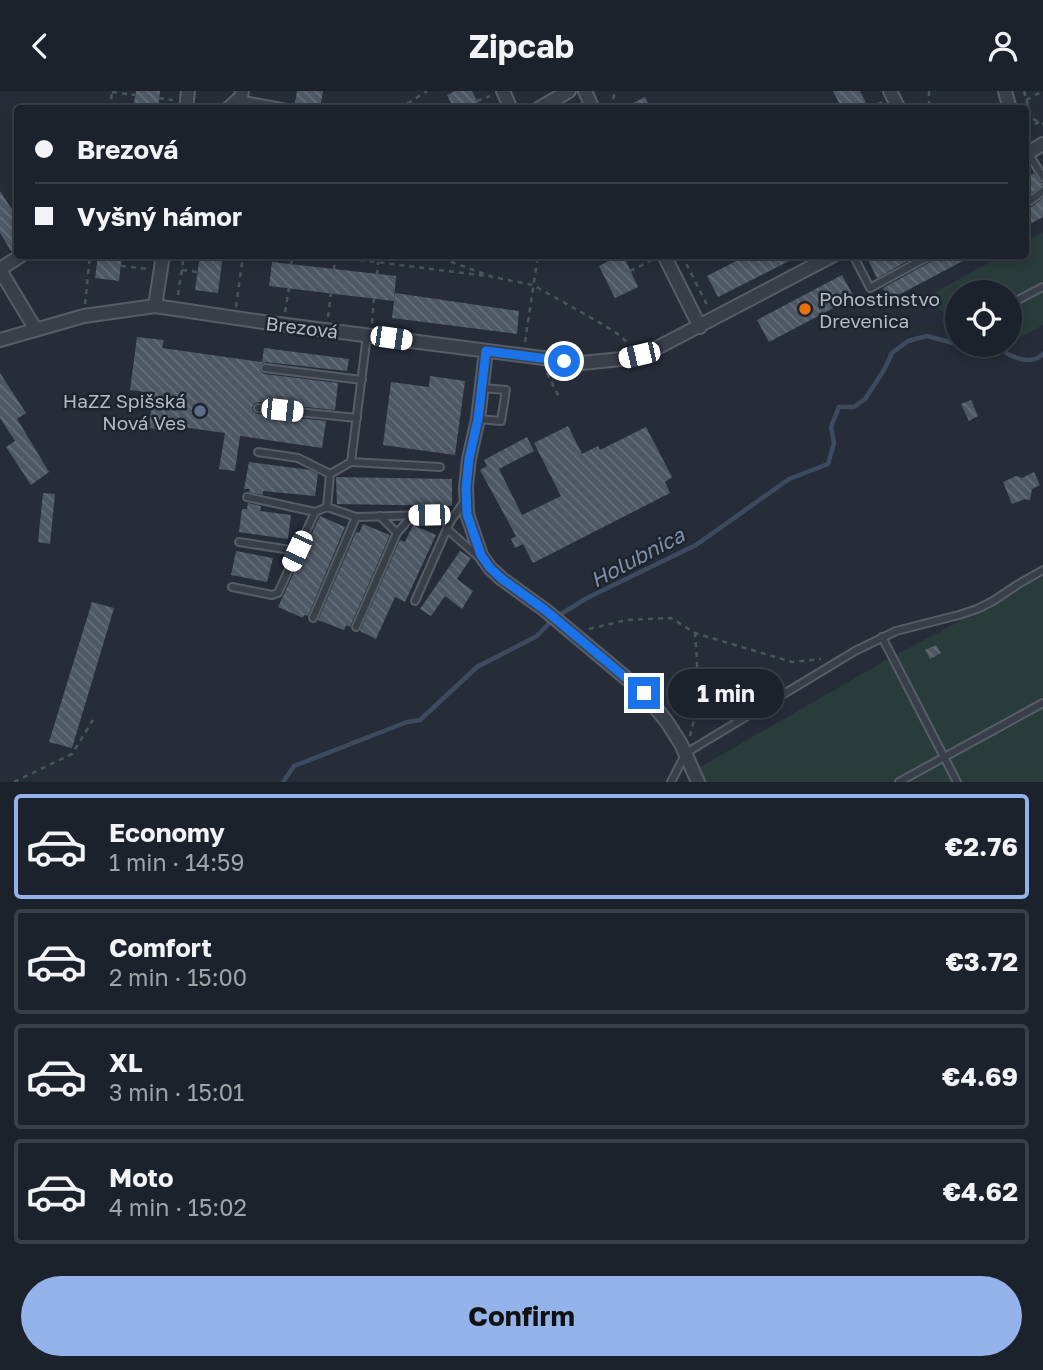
<!DOCTYPE html>
<html lang="en">
<head>
<meta charset="utf-8">
<style>
  :root { --surface:#1c222b; --page:#292f37; --text:#f1f3f6; --muted:#a0a4a9; --line:#3a3f47; --accent:#94b3ea }
  body { margin:0; font-family:"Golos Text",sans-serif; background:var(--page); color:var(--text); height:100vh; display:flex; flex-direction:column; font-size:26px; white-space:nowrap }
  * { box-sizing:border-box; margin:0 }
  p { font-size:23px; color:var(--muted) }
  .icon { flex:none; width:38px; height:38px; fill:none; stroke:currentColor; stroke-width:2; stroke-linecap:round; stroke-linejoin:round }
  .map { position:relative; height:691px; overflow:hidden }
  .panel { display:flex; flex-direction:column; background:var(--surface); flex:1 }
  .panel>* { flex:none }
  .guide { position:absolute; left:14px; top:14px; width:1015px; height:154px; border-radius:7px; box-shadow:0 4px 10px #0003,0 0 0 2px var(--line); display:grid; align-content:center; height:154px; padding:0 21px; background:var(--surface) }
  .tools { position:absolute; left:945px; top:189px; display:grid; gap:14px }
  .tools a { display:grid; place-items:center; width:77px; height:77px; border-radius:50%; background:var(--surface); box-shadow:0 4px 10px #0003,0 0 0 2px var(--line); font-size:35px }
  .end { position:absolute; width:32px; height:32px; margin:-16px; border:9px solid #1a73e8; background:#fff; box-shadow:0 0 0 4px #fff }
  .from { border-radius:50% }
  .bubble { position:absolute; height:49px; border-radius:24px; background:var(--surface); box-shadow:0 4px 10px #0003,0 0 0 2px var(--line); font-size:23px; font-weight:700; line-height:49px; text-align:center }
  .car { position:absolute; width:21px; height:42px; margin:-21px -10px; border-radius:9px; box-shadow:0 0 5px 2px #0007; background:linear-gradient(#fff 24%,#345 0 40%,#fff 0 76%,#345 0 86%,#fff 0) }
  .guide b { display:flex; align-items:center; gap:24px; height:66px; font-size:26px }
  .guide b+b { border-top:2px solid var(--line) }
  .guide i { width:18px; height:18px; background:var(--text) }
  ul { padding:12px 0 0; list-style:none }
  li { display:flex; align-items:center; gap:21px; height:105px; margin:0 14px 10px; padding:0 7px; border:4px solid var(--line); border-radius:7px }
  li div { flex:1 }
  li b { display:block; font-size:26px }
  li em { font-style:normal; font-weight:700 }
  li.current { border-color:var(--accent) }
  li>.icon { width:63px; height:63px; stroke-width:1.5 }
  .cta { display:flex; gap:14px; margin-top:auto; padding:14px 21px }
  .cta a { flex:1; height:80px; border-radius:42px; background:var(--accent); color:#111; font-size:28px; font-weight:700; line-height:80px; text-align:center }
  header { display:flex; justify-content:space-between; align-items:center; height:91px; padding:0 21px; background:var(--surface); font-size:32px; font-weight:700 }
  .map>svg:first-child { display:block }
  .garden { fill:#2a3b3c }
  .lines { fill:none; stroke-linecap:round; stroke-linejoin:round }
  .stream { stroke:#3d4a60; stroke-width:4.5 }
  .building { fill:url(#building-back-hatch) }
  .service-casing { stroke:#575d67; stroke-width:10 }
  .minor-casing { stroke:#575d67; stroke-width:16 }
  .path { stroke:#475659; stroke-width:2.5; stroke-dasharray:5 5; stroke-linecap:butt }
  .service { stroke:#393f49; stroke-width:6 }
  .minor { stroke:#393f49; stroke-width:12 }
  .route { stroke:#1a73e8; stroke-width:9 }
  .food-dot { fill:#e8710a; stroke:#1e242e; stroke-width:2.5 }
  .service-dot { fill:#5c6f8a; stroke:#1e242e; stroke-width:2.5 }
  .labels { text-anchor:middle; dominant-baseline:central; stroke-width:5; stroke-linejoin:round; paint-order:stroke }
  .poi-label { font-size:19px; fill:#b4bac5; stroke:#1e242e; text-anchor:start }
  .street-label { font-size:19px; fill:#b4bac5; stroke:#1e242e }
  .water-label { font-size:21px; font-style:italic; fill:#8090aa; stroke:#1e242e }
</style>
</head>
<body>
<header><svg class="icon" aria-label="back" viewBox="0 0 24 24"><path d="M15 5l-7 7 7 7"/></svg>Zipcab<svg class="icon" aria-label="person" viewBox="0 0 24 24"><circle cx="12" cy="8" r="4"/><path d="M4 21q1-7 8-7t8 7"/></svg></header>
<div class="map">
<svg width="1043" height="691" viewBox="0 0 1043 691">
  <defs>
    <pattern id="building-back-hatch" width="6" height="6" patternUnits="userSpaceOnUse" patternTransform="scale(1.75)"><rect width="6" height="6" fill="#4e5764"/><path d="M-1 5l2 2M0 0l6 6M5-1l2 2" fill="none" stroke="#656d79"/></pattern>
  </defs>
  <rect width="100%" height="100%" fill="#262d39"/>
  <g class="garden">
    <polygon points="1043,141 1043,234 1017,248 1010,233 1010,201 957,201 957,226 942,220 923,208 1001,165 1026,164 1026,150"/>
    <polygon points="1043,486 1043,691 706,691 700,676 890,567"/>
  </g>
  <g class="lines">
    <g class="stream">
      <polyline points="959,254 975,258 981,254"/>
      <path d="M996 254C1007 265 1030 276 1043 263"/>
      <polyline points="283,691 294,675 407,631 420,629 477,576 537,545 553,528 587,507 696,454 789,388 828,373 834,352 831,336 839,316 854,316 865,308 884,279 892,262 908,250 927,245 957,253"/>
    </g>
  </g>
  <g class="building">
    <polygon points="136,0 160,0 158,18 133,18"/>
    <polygon points="297,0 323,0 320,18 294,18"/>
    <polygon points="455,0 472,0 481,18 454,18 447,4"/>
    <polygon points="833,0 860,0 869,18 842,18"/>
    <polygon points="645,6 651,18 621,18"/>
    <polygon points="1034,82 1039,90 1043,92 1043,94 1026,106 1026,87"/>
    <polygon points="0,100 18,128 18,157 11,160 0,142"/>
    <polygon points="1043,107 1043,126 1026,135 1026,119 1029,118"/>
    <polygon points="98,164 122,164 119,190 95,187"/>
    <polygon points="200,164 223,164 218,202 195,199"/>
    <polygon points="620,164 623,164 638,196 615,207 599,175"/>
    <polygon points="748,164 801,164 718,206 707,185"/>
    <polygon points="878,164 918,164 877,187 868,169"/>
    <polygon points="937,164 974,164 889,209 883,197 934,169"/>
    <polygon points="272,171 396,185 394,210 269,195"/>
    <polygon points="842,184 854,206 769,251 757,229"/>
    <polygon points="395,202 519,220 517,243 392,227"/>
    <polygon points="137,246 164,249 162,257 262,271 264,257 349,268 347,280 266,271 262,272 260,276 260,280 264,283 338,292 335,319 259,311 255,312 252,316 253,320 257,323 326,330 322,357 240,345 235,380 219,378 225,342 168,334 167,340 149,337 153,302 130,299"/>
    <polygon points="0,282 26,322 17,328 49,381 31,394 6,356 15,350 0,327"/>
    <polygon points="430,285 465,290 455,364 383,354 391,291 429,296"/>
    <polygon points="971,309 978,325 969,330 961,313"/>
    <polygon points="568,335 582,363 598,355 600,359 646,336 672,386 665,391 670,402 533,472 523,453 515,457 511,448 516,445 480,379 487,375 484,369 527,346 534,360 499,378 522,424 561,405 534,352"/>
    <polygon points="249,371 310,379 318,383 315,405 263,400 263,404 249,401 250,398 244,398"/>
    <polygon points="1034,381 1040,394 1032,398 1030,409 1025,408 1012,413 1003,391 1016,385 1022,387"/>
    <polygon points="336,386 452,388 452,415 337,413"/>
    <polygon points="43,402 55,403 50,453 38,451"/>
    <polygon points="248,412 261,415 260,420 291,424 288,448 239,441 242,418 247,418"/>
    <polygon points="320,425 345,436 308,525 304,524 303,527 278,516"/>
    <polygon points="363,433 390,444 350,536 346,534 344,539 318,529 356,441 359,442"/>
    <polygon points="413,434 436,444 405,511 395,506 376,548 360,540 400,449 405,451"/>
    <polygon points="236,460 273,467 267,491 231,484"/>
    <polygon points="460,460 471,467 457,488 473,500 462,518 445,505 431,525 420,518"/>
    <polygon points="92,511 114,517 72,657 49,651"/>
    <polygon points="936,554 941,562 930,568 925,559"/>
  </g>
  <g class="lines">
    <defs>
      <g id="service">
        <polyline points="241,6 244,9 287,17"/>
        <polyline points="1028,62 1043,86"/>
        <polyline points="1026,113 1043,100"/>
        <polyline points="853,164 870,197 931,164"/>
        <polyline points="1010,213 1043,196"/>
        <polyline points="367,244 351,371 440,376"/>
        <polyline points="265,277 362,289"/>
        <polyline points="258,317 357,327"/>
        <polyline points="478,328 501,330 506,299 482,297"/>
        <polyline points="258,361 298,367 330,383 351,371"/>
        <polyline points="247,406 315,421 327,416 356,426 429,424 450,431 464,411"/>
        <polyline points="327,416 330,383"/>
        <polyline points="447,438 480,467"/>
        <polyline points="397,442 412,425"/>
        <polyline points="239,451 297,460"/>
        <polyline points="232,496 272,504 278,502 315,421"/>
        <polyline points="415,510 450,431"/>
        <polyline points="313,527 356,426"/>
        <polyline points="356,536 397,442 380,425"/>
        <polyline points="882,546 957,691"/>
        <polyline points="671,691 686,662 855,560 896,540 959,524 977,518 993,510 1017,494 1043,479"/>
        <polyline points="899,691 1043,612"/>
      </g>
      <g id="minor">
        <polyline points="503,0 511,18"/>
        <polyline points="585,0 593,18"/>
        <polyline points="890,0 899,18"/>
        <polyline points="1005,0 1010,18"/>
        <polyline points="186,18 188,0"/>
        <polyline points="228,18 241,6 242,0"/>
        <polyline points="538,18 569,0"/>
        <polyline points="1026,63 1043,53"/>
        <polyline points="664,164 700,236"/>
        <polyline points="0,178 22,164"/>
        <polyline points="0,179 36,239"/>
        <polyline points="155,215 163,164"/>
        <polyline points="0,249 84,225 155,215 263,231 582,272 621,268 639,264 655,258 834,164"/>
        <polyline points="486,260 478,328 469,368 466,396 467,423 481,464 490,477 502,488 545,519 644,602 667,631 681,653 698,691"/>
      </g>
    </defs>
    <use href="#service" class="service-casing"/>
    <use href="#minor" class="minor-casing"/>
    <g class="path">
      <polyline points="929,0 929,18"/>
      <polyline points="1024,0 1031,27 1043,33"/>
      <polyline points="112,1 135,4"/>
      <polyline points="159,7 173,9"/>
      <polyline points="1026,9 1043,0"/>
      <polyline points="477,10 490,5"/>
      <polyline points="110,18 112,0"/>
      <polyline points="399,18 427,0"/>
      <polyline points="611,18 615,0"/>
      <polyline points="869,18 882,11"/>
      <polyline points="1026,37 1039,31"/>
      <polyline points="320,164 487,185"/>
      <polyline points="432,164 493,186 533,194 604,234 619,244 628,252"/>
      <polyline points="682,164 707,214 710,215"/>
      <polyline points="291,174 292,164"/>
      <polyline points="121,175 149,178"/>
      <polyline points="182,179 197,181"/>
      <polyline points="334,179 335,166"/>
      <polyline points="630,180 652,169"/>
      <polyline points="377,184 378,171"/>
      <polyline points="178,204 184,164"/>
      <polyline points="85,213 90,164"/>
      <polyline points="236,216 243,164"/>
      <polyline points="285,221 289,197"/>
      <polyline points="328,226 331,202"/>
      <polyline points="372,232 374,207"/>
      <polyline points="525,251 538,164"/>
      <polyline points="547,282 559,306"/>
      <polyline points="589,538 626,529 671,527 695,542 792,571 821,568"/>
      <polyline points="690,645 698,613 697,570 695,542"/>
      <polyline points="14,691 72,663 93,629"/>
    </g>
    <use href="#service" class="service"/>
    <use href="#minor" class="minor"/>
  </g>
  <g class="lines">
    <polyline class="route" points="564,270 486,260 478,328 469,368 466,397 467,423 481,464 490,477 502,488 545,519 644,602"/>
  </g>
  <circle class="food-dot" cx="805" cy="218" r="7"/>
  <circle class="service-dot" cx="200" cy="320" r="7"/>
  <g class="labels">
    <g class="poi-label">
      <text x="819" y="207">Pohostinstvo<tspan x="819" dy="22">Drevenica</tspan></text>
      <text x="186" y="309" text-anchor="end">HaZZ Spišská<tspan x="186" dy="22">Nová Ves</tspan></text>
    </g>
    <g class="street-label">
      <text transform="translate(302 236) rotate(7)">Brezová</text>
    </g>
    <g class="water-label">
      <text transform="translate(637 466) rotate(-28)">Holubnica</text>
    </g>
  </g>
</svg>
<div class="tools">
<a><svg class="icon" aria-label="locate" viewBox="0 0 24 24"><circle cx="12" cy="12" r="6"/><path d="M12 2v4M12 18v4M2 12h4M18 12h4"/></svg></a>
</div>
<i class="end from" style="left:564px;top:270px"></i>
<i class="end" style="left:644px;top:602px"></i>
<div class="bubble" style="left:668px;top:578px;width:116px">1 min</div>
<i class="car" style="left:391px;top:247px;rotate:98deg"></i>
<i class="car" style="left:639px;top:264px;rotate:257deg"></i>
<i class="car" style="left:282px;top:319px;rotate:96deg"></i>
<i class="car" style="left:429px;top:424px;rotate:269deg"></i>
<i class="car" style="left:297px;top:460px;rotate:205deg"></i>
<div class="guide">
<b><i class="from"></i>Brezová</b>
<b><i></i>Vyšný hámor</b>
</div>
</div>
<section class="panel">
<ul>
<li class="current"><svg class="icon" aria-label="car" viewBox="0 0 24 24"><path d="M5 17H2v-5l4-1 3-4h7l3 4 3 1v5h-3M9 17h6M6 11h13"/><circle cx="7" cy="17" r="2"/><circle cx="17" cy="17" r="2"/></svg><div><b>Economy</b><p>1 min · 14:59</p></div><em>€2.76</em></li>
<li><svg class="icon" aria-label="car" viewBox="0 0 24 24"><path d="M5 17H2v-5l4-1 3-4h7l3 4 3 1v5h-3M9 17h6M6 11h13"/><circle cx="7" cy="17" r="2"/><circle cx="17" cy="17" r="2"/></svg><div><b>Comfort</b><p>2 min · 15:00</p></div><em>€3.72</em></li>
<li><svg class="icon" aria-label="car" viewBox="0 0 24 24"><path d="M5 17H2v-5l4-1 3-4h7l3 4 3 1v5h-3M9 17h6M6 11h13"/><circle cx="7" cy="17" r="2"/><circle cx="17" cy="17" r="2"/></svg><div><b>XL</b><p>3 min · 15:01</p></div><em>€4.69</em></li>
<li><svg class="icon" aria-label="car" viewBox="0 0 24 24"><path d="M5 17H2v-5l4-1 3-4h7l3 4 3 1v5h-3M9 17h6M6 11h13"/><circle cx="7" cy="17" r="2"/><circle cx="17" cy="17" r="2"/></svg><div><b>Moto</b><p>4 min · 15:02</p></div><em>€4.62</em></li>
</ul>
<div class="cta"><a>Confirm</a></div>
</section>
</body>
</html>
